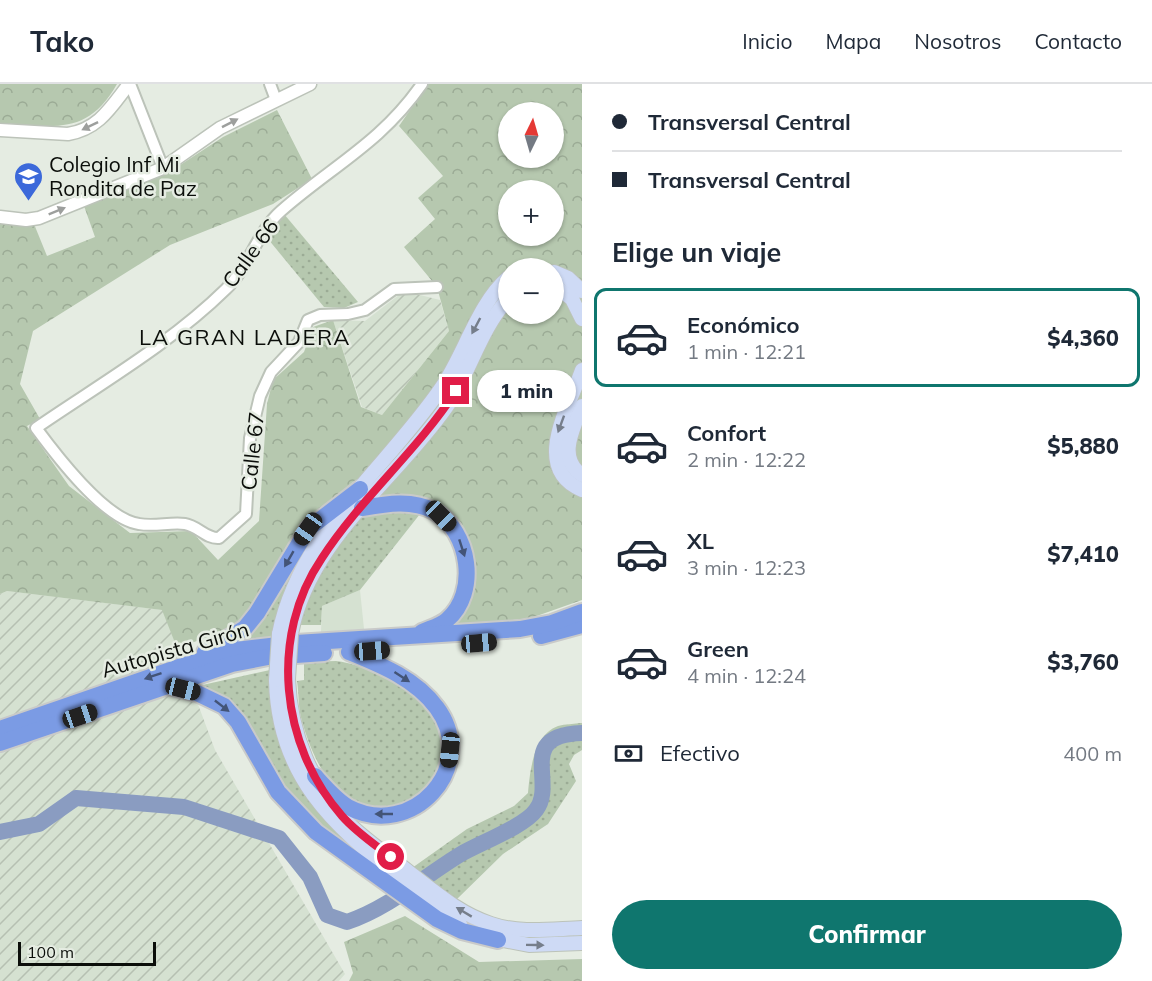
<!DOCTYPE html>
<html lang="es">
<head>
<meta charset="utf-8">
<style>
  :root { --surface:#fff; --page:#f6f6f7; --text:#1f2937; --muted:#747a83; --line:#e0e1e3; --accent:#0f766e }
  body { margin:0; font-family:Mulish,sans-serif; background:var(--page); color:var(--text); height:100vh; display:flex; flex-direction:column; font-size:22px; white-space:nowrap }
  * { box-sizing:border-box; margin:0 }
  p { font-size:20px; color:var(--muted) }
  .icon { flex:none; width:33px; height:33px; fill:none; stroke:currentColor; stroke-width:2; stroke-linecap:round; stroke-linejoin:round }
  .map { position:relative; flex:1; overflow:hidden }
  .drawer { display:flex; flex-direction:column; background:var(--surface); width:570px }
  .drawer>* { flex:none }
  .banner { display:grid; align-content:center; height:132px; padding:0 30px; background:var(--surface) }
  .needle { width:39px; rotate:5deg }
  .controls { position:absolute; left:498px; top:18px; display:grid; gap:12px }
  .controls a { display:grid; place-items:center; width:66px; height:66px; border-radius:50%; background:var(--surface); box-shadow:0 2px 4px #0004; font-size:30px }
  .scale { position:absolute; left:18px; bottom:15px; width:138px; box-sizing:border-box; padding-left:6px; border:3px solid #0b0e0a; border-top:0; font-size:16px; line-height:21px; white-space:nowrap; color:#0b0e0a; -webkit-text-stroke:4px #e5ece2; paint-order:stroke }
  .end { position:absolute; width:27px; height:27px; margin:-14px; border:8px solid #e11d48; background:#fff; box-shadow:0 0 0 3px #fff }
  .from { border-radius:50% }
  .bubble { position:absolute; height:42px; border-radius:21px; background:var(--surface); box-shadow:0 2px 4px #0004; font-size:20px; font-weight:800; line-height:42px; text-align:center }
  .car { position:absolute; width:18px; height:36px; margin:-18px -9px; border-radius:8px; box-shadow:0 0 4px 2px #0007; background:linear-gradient(#222 24%,#8ab4d8 0 40%,#222 0 76%,#8ab4d8 0 86%,#222 0) }
  .banner b { display:flex; align-items:center; gap:21px; height:57px; font-size:22px }
  .banner b+b { border-top:2px solid var(--line) }
  .banner i { width:15px; height:15px; background:var(--text) }
  ul { padding:0; list-style:none }
  li { display:flex; align-items:center; gap:18px; height:99px; margin:0 12px 9px; padding:0 18px; border:3px solid transparent; border-radius:12px }
  li div { flex:1 }
  li b { display:block; font-size:22px }
  li em { font-style:normal; font-weight:800 }
  li.selected { border-color:var(--accent) }
  li>.icon { width:54px; height:54px; stroke-width:1.5 }
  h2 { padding:0 30px; font-size:27px; line-height:72px }
  .pay { display:flex; align-items:center; gap:15px; height:66px; padding:0 30px; font-size:22px }
  .pay p { margin-inline-start:auto }
  .action { display:flex; gap:12px; margin-top:auto; padding:12px 30px }
  .action a { flex:1; height:69px; border-radius:36px; background:var(--accent); color:#fff; font-size:24px; font-weight:800; line-height:69px; text-align:center }
  header { display:flex; align-items:center; gap:36px; box-sizing:border-box; height:84px; padding:0 30px; background:var(--surface); border-bottom:2px solid var(--line) }
  header strong { font-size:28px }
  nav { display:flex; gap:33px; margin-inline-start:auto; font-size:21px }
  main { display:flex; flex:1; min-height:0 }
  .map>svg:first-child { display:block }
  .built { fill:#d5e1d1 }
  .industrial { fill:url(#industrial-furrows) }
  .grass { fill:url(#grass-dots) }
  .forest { fill:url(#forest-crowns); fill-rule:evenodd }
  .lines { fill:none; stroke-linecap:round; stroke-linejoin:round }
  .river { stroke:#8a9cc1; stroke-width:16 }
  .minor-casing { stroke:#bcc3b9; stroke-width:14 }
  .tertiary-casing { stroke:#bcc3b9; stroke-width:15 }
  .secondary-casing { stroke:#bcc3b9; stroke-width:16 }
  .trunk-casing { stroke:#c9cac9; stroke-width:20 }
  .minor { stroke:#fff; stroke-width:10 }
  .tertiary { stroke:#fff; stroke-width:12 }
  .secondary { stroke:#cedaf5; stroke-width:14 }
  .trunk { stroke:#7b9be4; stroke-width:16 }
  .secondary-bridge-casing { stroke:#bcc3b9; stroke-width:16; stroke-linecap:butt }
  .secondary-bridge { stroke:#cedaf5; stroke-width:14 }
  .oneway { fill:#9d9f9d }
  .oneway2 { fill:#767e8b }
  .oneway3 { fill:#435477 }
  .route { stroke:#e11d48; stroke-width:8 }
  .labels { text-anchor:middle; dominant-baseline:central; stroke-width:5; stroke-linejoin:round; paint-order:stroke }
  .poi-label { font-size:21px; fill:#0b0e0a; stroke:#e5ece2; text-anchor:start }
  .street-label { font-size:21px; fill:#0b0e0a; stroke:#e5ece2 }
  .neighbourhood-label { font-size:22px; letter-spacing:1.5px; fill:#0b0e0a; stroke:#e5ece2 }
</style>
</head>
<body>
<header>
<strong>Tako</strong>
<nav><a>Inicio</a><a>Mapa</a><a>Nosotros</a><a>Contacto</a></nav>
</header>
<main>
<div class="map">
<svg width="582" height="897" viewBox="0 0 582 897">
  <defs>
    <pattern id="industrial-furrows" width="10" height="10" patternUnits="userSpaceOnUse" patternTransform="scale(1.5)"><rect width="10" height="10" fill="#d5e1d1"/><path d="M-1 1l2-2M0 10L10 0M9 11l2-2" fill="none" stroke="#b6c0b2"/></pattern>
    <pattern id="grass-dots" width="8" height="8" patternUnits="userSpaceOnUse" patternTransform="scale(1.5)"><rect width="8" height="8" fill="#b6c8af"/><path d="M2 2h.1M6 6h.1" fill="none" stroke="#9bab95" stroke-width="1.8" stroke-linecap="round"/></pattern>
    <pattern id="forest-crowns" width="20" height="18" patternUnits="userSpaceOnUse" patternTransform="scale(1.5)"><rect width="20" height="18" fill="#b6c8af"/><path d="M2 6a3 3 0 1 1 6 0M12 15a3 3 0 1 1 6 0" fill="none" stroke="#9bab95"/></pattern>
  </defs>
  <rect width="100%" height="100%" fill="#e5ece2"/>
  <polygon class="built" points="360,506 364,545 321,548 322,522"/>
  <g class="industrial">
    <polygon points="404,207 440,216 449,247 382,331 362,323 333,236 365,237"/>
    <polygon points="7,507 163,526 215,666 345,890 339,897 0,897 0,510"/>
  </g>
  <g class="grass">
    <polygon points="284,130 358,218 344,224 324,223 268,155"/>
    <path d="M409 426 420 430 360 506 322 522 321 541H301C305 497 336 462 364 431Z"/>
    <polygon points="300,467 283,510 271,553 241,558 269,526"/>
    <path d="M336 577C366 581 394 595 417 615 427 624 438 634 442 647 455 702 395 742 348 714 324 700 309 663 302 637 298 625 299 610 297 597L304 596V578Z"/>
    <polygon points="270,586 274,635 312,718 327,739 393,794 331,752 287,710 238,629 198,602"/>
    <path d="M582 639V666L574 671 569 680 576 697 548 740 503 770 456 816 412 784 467 745 514 722 528 709C530 688 533 651 558 642 565 640 574 640 582 639Z"/>
  </g>
  <g class="forest">
    <path d="M0 0H117C87 53 53 42 0 39Z"/>
    <path d="M428 0H582V516L531 534 452 543 467 520 457 440 383 414 353 398 303 440 247 529 228 546 177 564 162 526 7 507 0 510V139L34 140 47 172 95 153 84 122 168 89 223 53 277 26 312 95 273 120 170 161 33 247 20 300 40 335 27 342 69 402 130 449 191 447 218 476 259 437 267 320 273 296 304 268 313 243 333 236 361 323 382 331 449 247 437 203 404 163 435 135 418 114 443 92 399 42ZM508 28H554V74H508ZM508 106H554V152H508ZM508 184H554V230H508Z"/>
    <polygon points="405,832 479,878 582,875 582,897 349,897 353,889 344,858"/>
  </g>
  <g class="lines">
    <path class="river" d="M0 748 39 740 76 714 184 723 279 754 310 793 327 831 347 838C389 824 423 793 461 770 480 759 525 742 536 726 557 699 515 651 582 649"/>
    <defs>
      <g id="minor">
        <polyline points="130,0 163,84"/>
        <polyline points="270,0 276,16"/>
        <path d="M422 0C381 59 332 82 281 127 257 148 249 183 226 205 170 260 100 300 36 344 56 371 104 435 139 440 154 443 170 438 185 440 198 442 206 455 219 454L246 430 250 354 260 312 271 288 299 258 308 236 320 231 348 230 365 226 394 205 437 203"/>
      </g>
      <g id="tertiary">
        <path d="M0 46 68 50C99 45 111 23 129 0"/>
        <polyline points="0,133 26,136 39,134 163,84 220,44 310,0"/>
      </g>
      <g id="secondary">
        <polyline points="554,188 568,194 582,207"/>
        <polyline points="554,201 572,215 582,235"/>
        <path d="M582 286C570 321 530 384 582 406"/>
        <path d="M582 322C573 345 557 374 582 391"/>
        <path d="M279 550C299 449 386 385 442 303 464 271 479 218 508 194"/>
        <path d="M291 550C309 455 395 397 447 322 470 288 481 244 508 215"/>
        <path d="M288 595C290 648 312 703 349 740 368 758 390 773 410 789 436 809 460 830 491 840 520 850 552 845 582 844"/>
        <path d="M276 596C278 692 332 740 401 795 420 810 439 827 460 840"/>
        <polyline points="488,853 529,861 582,859"/>
      </g>
      <g id="trunk">
        <path d="M362 424C385 420 412 415 434 427 470 447 479 509 447 536 440 542 431 544 422 548"/>
        <polyline points="541,552 582,541"/>
        <polyline points="205,568 245,544 257,529 308,445 360,405"/>
        <polyline points="169,602 197,609 224,622 238,638 278,708 316,748 437,835 462,847 498,856"/>
        <polyline points="0,645 179,583 236,566 296,559 520,545 552,539 582,528"/>
        <polyline points="0,659 232,580 268,573 324,569"/>
        <path d="M315 692C325 703 335 715 348 723 412 757 480 683 437 624 416 595 381 581 349 568"/>
      </g>
    </defs>
    <use href="#minor" class="minor-casing"/>
    <use href="#tertiary" class="tertiary-casing"/>
    <use href="#secondary" class="secondary-casing"/>
    <use href="#trunk" class="trunk-casing"/>
    <use href="#minor" class="minor"/>
    <use href="#tertiary" class="tertiary"/>
    <use href="#secondary" class="secondary"/>
    <use href="#trunk" class="trunk"/>
    <defs>
      <g id="secondary-bridge">
        <polyline points="288,595 291,550"/>
        <polyline points="276,596 279,550"/>
      </g>
    </defs>
    <use href="#secondary-bridge" class="secondary-bridge-casing"/>
    <use href="#secondary-bridge" class="secondary-bridge"/>
  </g>
  <defs><path id="oneway-solid" d="M-6-.8H1V-3.2L6.5 0L1 3.2V.8H-6Z" transform="scale(1.5)"/></defs>
  <g class="oneway">
    <use href="#oneway-solid" transform="translate(230 39) rotate(-27)"/>
    <use href="#oneway-solid" transform="translate(90 42) rotate(154)"/>
    <use href="#oneway-solid" transform="translate(57 127) rotate(-22)"/>
  </g>
  <g class="oneway2">
    <use href="#oneway-solid" transform="translate(476 242) rotate(118)"/>
    <use href="#oneway-solid" transform="translate(561 340) rotate(110)"/>
    <use href="#oneway-solid" transform="translate(464 828) rotate(-149)"/>
    <use href="#oneway-solid" transform="translate(535 861) rotate(1)"/>
  </g>
  <g class="oneway3">
    <use href="#oneway-solid" transform="translate(462 464) rotate(72)"/>
    <use href="#oneway-solid" transform="translate(289 475) rotate(120)"/>
    <use href="#oneway-solid" transform="translate(153 592) rotate(161)"/>
    <use href="#oneway-solid" transform="translate(402 593) rotate(33)"/>
    <use href="#oneway-solid" transform="translate(222 622) rotate(38)"/>
    <use href="#oneway-solid" transform="translate(384 730) rotate(-180)"/>
  </g>
  <g class="lines">
    <path class="route" d="M391 773C374 760 356 748 342 732 280 661 269 552 322 474 361 414 417 367 456 307"/>
  </g>
  <defs>
    <symbol id="school-pin" viewBox="-11 -11 22 30"><path d="M0 17L-7.5 6A9.5 9.5 0 1 1 7.5 6Z" fill="#3c69da" stroke="#e5ece2"/><path d="M0-5L7-2L0 1L-7-2ZM-4 1L0 2.5L4 1V4Q0 6-4 4Z" fill="#fff"/></symbol>
  </defs>
  <g fill-rule="evenodd">
    <use href="#school-pin" x="12" y="76" width="33" height="45"/>
  </g>
  <g class="labels">
    <g class="poi-label">
      <text x="49" y="80">Colegio Inf Mi<tspan x="49" dy="24">Rondita de Paz</tspan></text>
    </g>
    <g class="street-label">
      <text transform="translate(250 169) rotate(-54)">Calle 66</text>
      <text transform="translate(252 367) rotate(-84)">Calle 67</text>
      <text transform="translate(175 565) rotate(-16)">Autopista Girón</text>
    </g>
    <g class="neighbourhood-label">
      <text x="245" y="253">LA GRAN LADERA</text>
    </g>
  </g>
</svg>
<div class="controls">
<a><svg class="needle" viewBox="-14 -14 28 28"><path d="M0-13l5 13h-10z" fill="#e53935"/><path d="M0 13l5-13h-10z" fill="#747a83"/></svg></a>
<a>+</a>
<a>−</a>
</div>
<div class="scale">100 m</div>
<i class="end from" style="left:391px;top:773px"></i>
<i class="end" style="left:456px;top:307px"></i>
<div class="bubble" style="left:477px;top:286px;width:99px">1 min</div>
<i class="car" style="left:441px;top:432px;rotate:135deg"></i>
<i class="car" style="left:308px;top:445px;rotate:215deg"></i>
<i class="car" style="left:479px;top:559px;rotate:85deg"></i>
<i class="car" style="left:372px;top:567px;rotate:86deg"></i>
<i class="car" style="left:183px;top:605px;rotate:104deg"></i>
<i class="car" style="left:80px;top:632px;rotate:71deg"></i>
<i class="car" style="left:450px;top:666px;rotate:186deg"></i>
</div>
<section class="drawer">
<div class="banner">
<b><i class="from"></i>Transversal Central</b>
<b><i></i>Transversal Central</b>
</div>
<h2>Elige un viaje</h2>
<ul>
<li class="selected"><svg class="icon" aria-label="car" viewBox="0 0 24 24"><path d="M5 17H2v-5l4-1 3-4h7l3 4 3 1v5h-3M9 17h6M6 11h13"/><circle cx="7" cy="17" r="2"/><circle cx="17" cy="17" r="2"/></svg><div><b>Económico</b><p>1 min · 12:21</p></div><em>$4,360</em></li>
<li><svg class="icon" aria-label="car" viewBox="0 0 24 24"><path d="M5 17H2v-5l4-1 3-4h7l3 4 3 1v5h-3M9 17h6M6 11h13"/><circle cx="7" cy="17" r="2"/><circle cx="17" cy="17" r="2"/></svg><div><b>Confort</b><p>2 min · 12:22</p></div><em>$5,880</em></li>
<li><svg class="icon" aria-label="car" viewBox="0 0 24 24"><path d="M5 17H2v-5l4-1 3-4h7l3 4 3 1v5h-3M9 17h6M6 11h13"/><circle cx="7" cy="17" r="2"/><circle cx="17" cy="17" r="2"/></svg><div><b>XL</b><p>3 min · 12:23</p></div><em>$7,410</em></li>
<li><svg class="icon" aria-label="car" viewBox="0 0 24 24"><path d="M5 17H2v-5l4-1 3-4h7l3 4 3 1v5h-3M9 17h6M6 11h13"/><circle cx="7" cy="17" r="2"/><circle cx="17" cy="17" r="2"/></svg><div><b>Green</b><p>4 min · 12:24</p></div><em>$3,760</em></li>
</ul>
<div class="pay"><svg class="icon" aria-label="cash" viewBox="0 0 24 24"><path d="M3 7h18v10H3z"/><circle cx="12" cy="12" r="2"/></svg>Efectivo<p>400 m</p></div>
<div class="action"><a>Confirmar</a></div>
</section>
</main>
</body>
</html>
